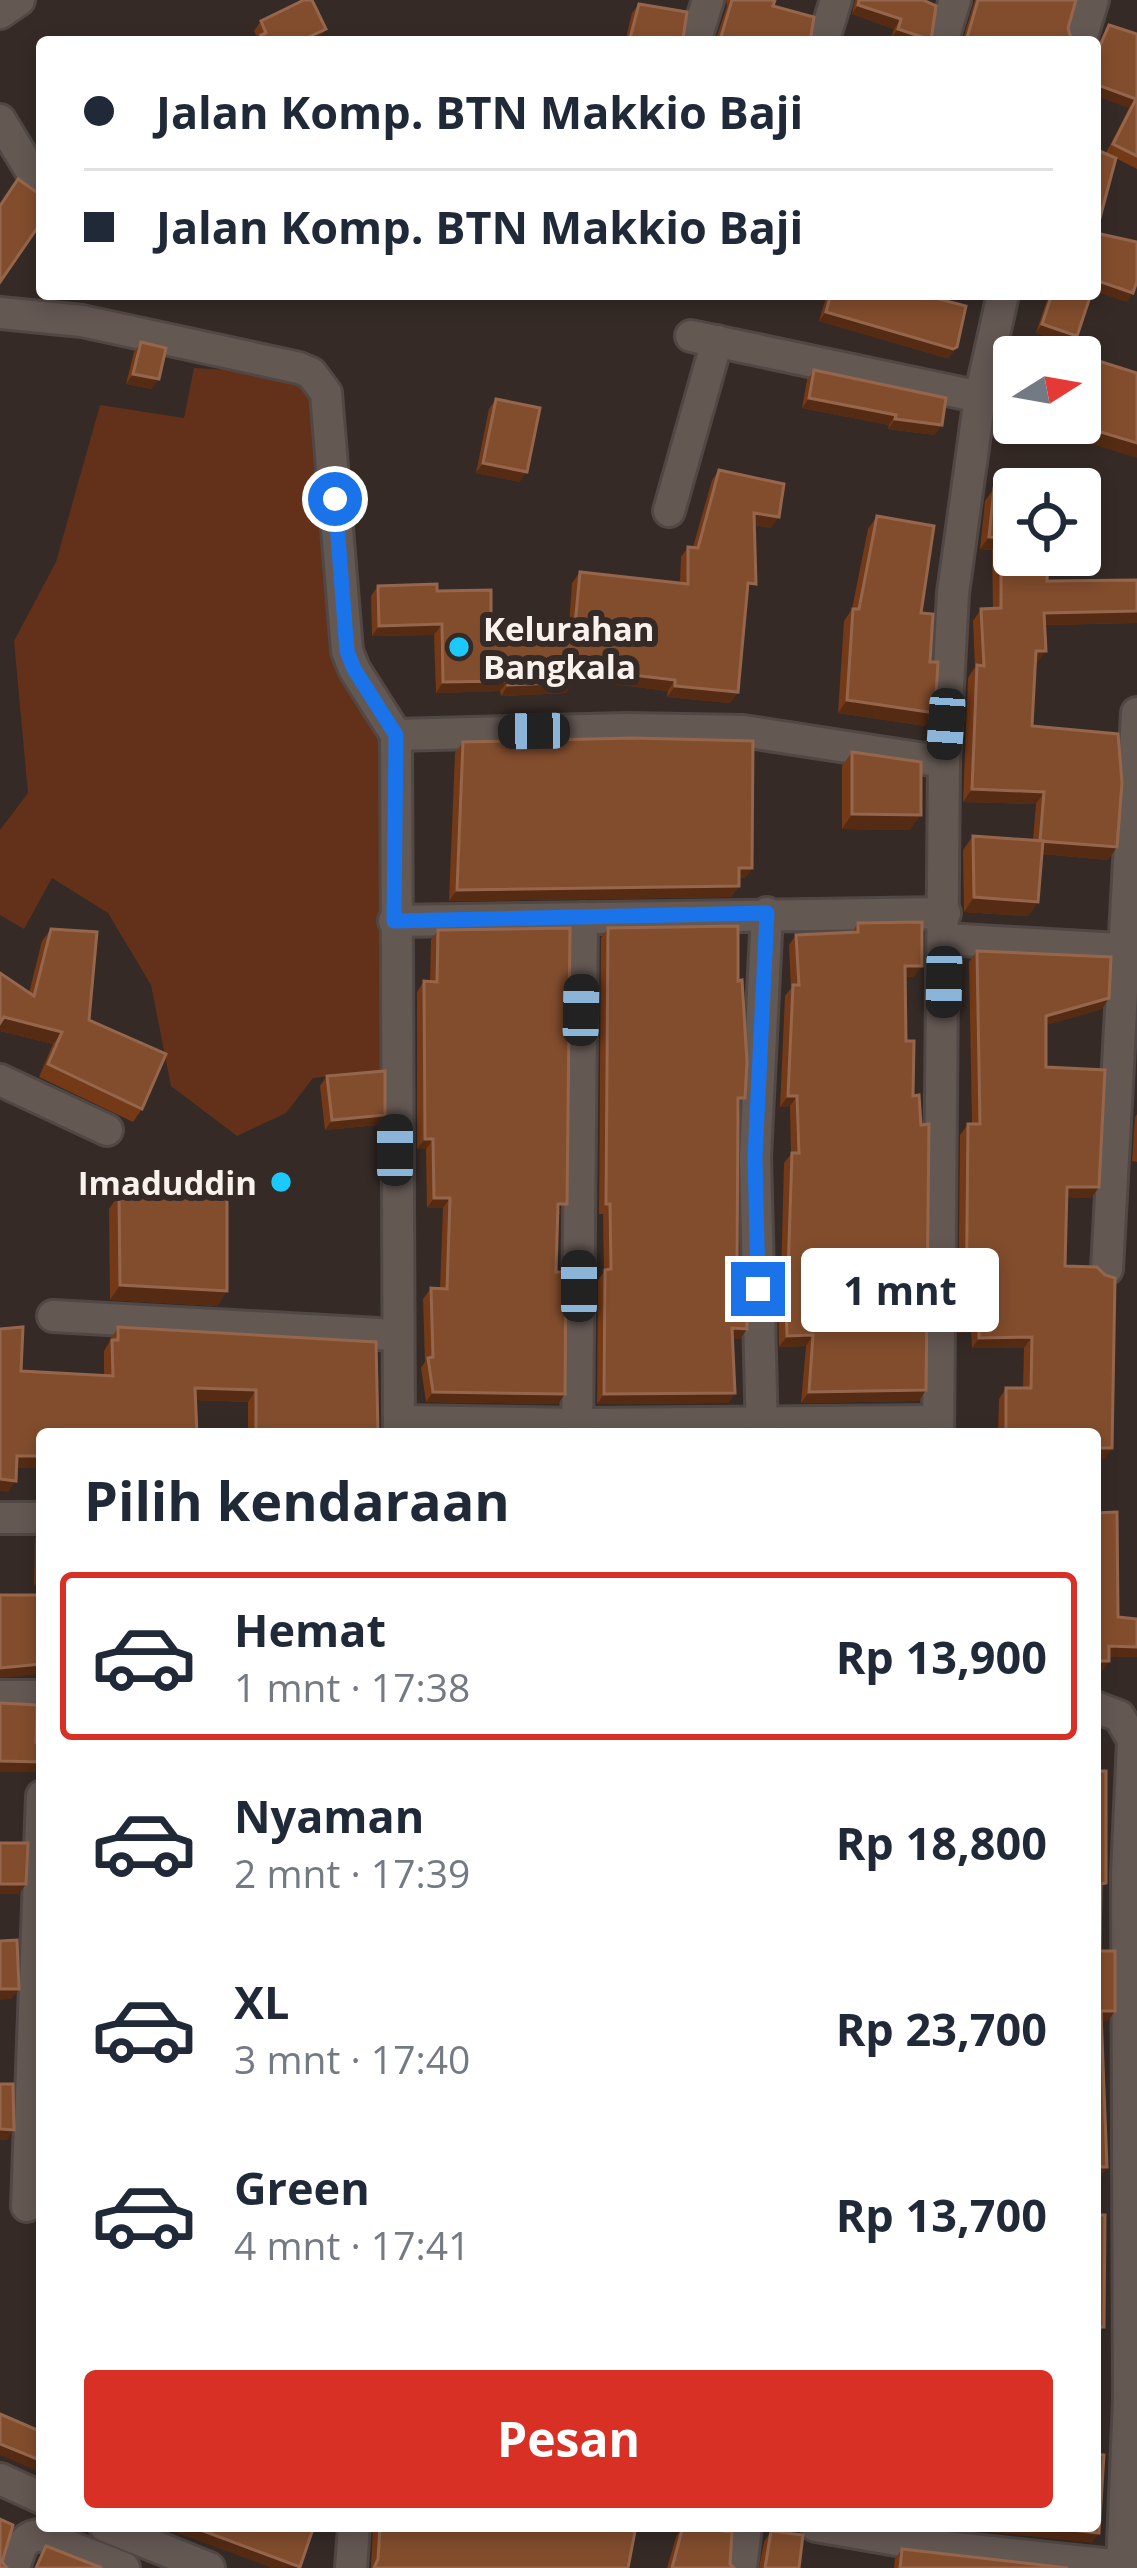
<!DOCTYPE html>
<html lang="id">
<head>
<meta charset="utf-8">
<style>
  :root { --surface:#fff; --page:#f6f6f7; --text:#1f2937; --muted:#747a83; --line:#e0e1e3; --accent:#d93025 }
  body { margin:0; font-family:"Open Sans",sans-serif; background:var(--page); color:var(--text); height:100vh; display:flex; flex-direction:column; font-size:45px; white-space:nowrap }
  * { box-sizing:border-box; margin:0 }
  p { font-size:39px; color:var(--muted) }
  .icon { flex:none; width:66px; height:66px; fill:none; stroke:currentColor; stroke-width:2; stroke-linecap:round; stroke-linejoin:round }
  .map { position:relative; flex:1; overflow:hidden }
  .side { position:absolute; left:36px; top:1428px; width:1065px; height:1104px; display:flex; flex-direction:column; background:var(--surface); border-radius:12px; box-shadow:0 6px 18px #0003 }
  .side>* { flex:none }
  .hud { position:absolute; left:36px; top:36px; width:1065px; height:264px; border-radius:12px; box-shadow:0 6px 18px #0003; display:grid; align-content:center; height:264px; padding:0 48px; background:var(--surface) }
  .needle { width:78px; rotate:79deg }
  .fabs { position:absolute; left:993px; top:336px; display:grid; gap:24px }
  .fabs a { display:grid; place-items:center; width:108px; height:108px; border-radius:12px; background:var(--surface); box-shadow:0 6px 18px #0003; font-size:60px }
  .end { position:absolute; width:54px; height:54px; margin:-27px; border:15px solid #1a73e8; background:#fff; box-shadow:0 0 0 6px #fff }
  .from { border-radius:50% }
  .bubble { position:absolute; height:84px; border-radius:12px; background:var(--surface); box-shadow:0 6px 18px #0003; font-size:39px; font-weight:700; line-height:84px; text-align:center }
  .car { position:absolute; width:36px; height:72px; margin:-36px -18px; border-radius:15px; box-shadow:0 0 9px 3px #0007; background:linear-gradient(#222 24%,#8ab4d8 0 40%,#222 0 76%,#8ab4d8 0 86%,#222 0) }
  .hud b { display:flex; align-items:center; gap:42px; height:114px; font-size:45px }
  .hud b+b { border-top:3px solid var(--line) }
  .hud i { width:30px; height:30px; background:var(--text) }
  ul { padding:0; list-style:none }
  li { display:flex; align-items:center; gap:36px; height:168px; margin:0 24px 18px; padding:0 24px; border:6px solid transparent; border-radius:12px }
  li div { flex:1 }
  li b { display:block; font-size:45px }
  li em { font-style:normal; font-weight:700 }
  li.active { border-color:var(--accent) }
  li>.icon { width:108px; height:108px; stroke-width:1.5 }
  h2 { padding:0 48px; font-size:54px; line-height:144px }
  .action { display:flex; gap:24px; margin-top:auto; padding:24px 48px }
  .action a { flex:1; height:138px; border-radius:12px; background:var(--accent); color:#fff; font-size:48px; font-weight:700; line-height:138px; text-align:center }
  .map>svg:first-child { display:block }
  .green { fill:#633119 }
  .lines { fill:none; stroke-linecap:round; stroke-linejoin:round }
  .minor-casing { stroke:#514845; stroke-width:36 }
  .minor { stroke:#645853; stroke-width:30 }
  .wall { fill:#743916 }
  .shaded-wall { fill:#552b13 }
  .building { fill:#824d2d; stroke:#95664c; stroke-width:3 }
  .route { stroke:#1a73e8; stroke-width:15 }
  .poi-dot { fill:#1bc9fc; stroke:#352a26; stroke-width:4.5 }
  .labels { text-anchor:middle; dominant-baseline:central; stroke-width:12; stroke-linejoin:round; paint-order:stroke }
  .poi-label { font-size:33px; font-weight:bold; fill:#f9f1ee; stroke:#352a26; text-anchor:start }
</style>
</head>
<body>
<div class="map">
<svg width="1137" height="2568" viewBox="0 0 1137 2568">
  <rect width="100%" height="100%" fill="#352a26"/>
  <polygon class="green" points="194,368 246,371 311,387 322,462 333,662 382,741 382,1071 313,1078 286,1113 237,1136 171,1086 151,985 108,913 52,878 24,929 0,915 0,830 28,793 14,641 56,562 100,405 184,418"/>
  <g class="lines">
    <defs>
      <g id="minor">
        <polyline points="0,13 19,0"/>
        <polyline points="695,42 708,0"/>
        <polyline points="823,42 836,0"/>
        <polyline points="942,42 955,0"/>
        <polyline points="1080,42 1093,0"/>
        <polyline points="0,120 42,189"/>
        <polyline points="0,313 82,321 299,368 311,373 326,393 347,651 354,669 396,735 399,1434"/>
        <polyline points="691,336 980,397"/>
        <polyline points="669,511 717,341"/>
        <polyline points="396,735 626,729 743,731 944,762"/>
        <polyline points="394,921 945,913"/>
        <polyline points="944,939 1137,950"/>
        <polyline points="0,1080 107,1130"/>
        <polyline points="1107,1269 1137,713"/>
        <polyline points="53,1316 396,1335"/>
        <polyline points="399,1421 577,1424 938,1421"/>
        <polyline points="577,1434 582,918"/>
        <polyline points="762,1434 755,1157 767,913"/>
        <polyline points="938,1434 944,762 953,593 980,397 1003,294"/>
        <polyline points="0,1518 42,1518"/>
        <polyline points="0,1696 42,1696"/>
        <polyline points="1095,1707 1119,1716 1133,1740 1127,1875 1129,2399 1122,2568"/>
        <polyline points="27,2206 42,1796"/>
        <polyline points="0,2479 42,2498"/>
        <polyline points="105,2526 209,2568"/>
        <polyline points="816,2526 926,2545 1122,2566"/>
        <path d="M14 2568C19 2553 21 2536 40 2535L124 2568"/>
        <polyline points="351,2568 354,2526"/>
        <polyline points="741,2568 746,2526"/>
      </g>
    </defs>
    <use href="#minor" class="minor-casing"/>
    <use href="#minor" class="minor"/>
  </g>
  <g class="wall">
    <polygon points="726,0 775,0 715,42 727,6"/>
    <polygon points="855,0 923,0 891,38 894,29 852,14"/>
    <polygon points="975,0 1076,0 1068,28 962,42"/>
    <polygon points="639,4 683,38 686,42 625,42 632,13"/>
    <polygon points="261,21 326,29 319,39 313,42 257,42 258,40 254,31"/>
    <polygon points="1109,25 1137,34 1137,169 1106,153 1129,108 1096,48"/>
    <polygon points="827,294 920,294 950,357 946,358 819,321"/>
    <polygon points="1049,294 1091,294 1071,345 1036,333"/>
    <polygon points="141,342 152,389 126,384 134,352"/>
    <polygon points="814,370 935,435 888,429 889,425 802,408 807,380"/>
    <polygon points="496,399 520,482 476,473 489,409"/>
    <polygon points="719,470 771,528 754,525 738,692 730,703 667,697 668,691 573,679 566,693 501,696 500,691 436,693 434,635 372,636 371,596 378,586 437,591 491,629 569,625 572,583 580,572 680,583 681,557 688,547 693,547 712,480"/>
    <polygon points="994,488 1047,581 1137,580 1137,623 1045,625 1046,651 1036,663 1032,726 1108,860 1042,854 1038,902 1028,916 964,912 963,850 973,836 1033,840 1036,804 963,802 968,678 975,667 973,621 981,609 993,608 992,550 980,549 985,501"/>
    <polygon points="877,516 921,613 926,726 838,713 844,621 852,609 868,529"/>
    <polygon points="463,742 752,868 745,878 739,878 739,886 731,897 449,901 455,753"/>
    <polygon points="852,752 910,830 842,829 842,766"/>
    <polygon points="858,923 914,977 905,977 906,1041 913,1096 919,1401 801,1403 806,1346 779,1347 778,1283 781,1279 784,1163 791,1154 790,1106 780,1107 785,996 791,988 789,945 796,935 852,932"/>
    <polygon points="608,928 737,1275 747,1329 740,1339 733,1338 735,1393 728,1403 597,1404 598,1280 604,1272 603,1214 599,1214 601,938"/>
    <polygon points="51,929 89,1020 142,1109 133,1122 39,1077 53,1044 0,1031 0,973 29,993 42,941"/>
    <polygon points="438,930 560,1214 558,1214 556,1272 558,1404 426,1402 421,1368 425,1362 423,1299 431,1288 440,1289 443,1208 427,1208 426,1149 417,1149 417,992 424,981 430,982 431,940"/>
    <polygon points="977,951 1102,1009 1046,1025 1046,1067 1099,1187 1091,1198 1067,1197 1065,1266 1105,1459 1095,1434 998,1434 999,1399 1006,1388 1023,1388 1024,1348 972,1348 971,1332 958,1333 960,1135 968,1124 972,1124 969,962"/>
    <polygon points="327,1076 385,1115 378,1125 325,1130 320,1086"/>
    <polygon points="1137,1114 1137,1162 1132,1161 1135,1117"/>
    <polygon points="119,1194 227,1291 217,1306 110,1300 109,1209"/>
    <polygon points="118,1327 378,1434 248,1434 248,1402 195,1400 42,1434 42,1468 17,1468 8,1492 21,1371 104,1375 104,1351"/>
    <polygon points="42,1528 42,1586 34,1586 35,1538"/>
    <polygon points="373,2526 636,2526 628,2568 371,2568"/>
    <polygon points="683,2526 730,2564 734,2568 667,2568 676,2537"/>
    <polygon points="771,2531 799,2568 759,2568 764,2542"/>
    <polygon points="902,2549 1068,2568 894,2568 895,2559"/>
  </g>
  <g class="shaded-wall">
    <polygon points="858,5 901,19 894,29 852,14"/>
    <polygon points="326,29 319,39 313,42 306,42 309,37"/>
    <polygon points="898,29 931,40 929,42 903,42 891,38"/>
    <polygon points="1095,84 1136,99 1129,108 1095,96"/>
    <polygon points="1095,280 1133,293 1127,302 1095,292"/>
    <polygon points="826,312 957,347 950,357 946,358 819,321"/>
    <polygon points="1042,324 1077,336 1071,345 1036,333"/>
    <polygon points="133,374 159,379 152,389 126,384"/>
    <polygon points="809,398 896,415 889,425 802,408"/>
    <polygon points="895,419 942,425 935,435 888,429"/>
    <polygon points="1043,423 1071,423 1137,443 1137,458 1039,428"/>
    <polygon points="483,463 527,472 520,482 476,473"/>
    <polygon points="754,513 779,517 771,528 747,524"/>
    <polygon points="989,537 1001,538 992,550 980,549"/>
    <polygon points="1137,611 1137,623 1035,625 1044,613"/>
    <polygon points="442,624 434,635 372,636 379,626"/>
    <polygon points="1036,651 1046,651 1037,663 1028,664"/>
    <polygon points="573,668 675,680 668,691 565,678"/>
    <polygon points="508,681 500,691 436,693 443,682"/>
    <polygon points="573,682 566,693 501,696 508,685"/>
    <polygon points="675,686 738,692 730,703 667,697"/>
    <polygon points="847,700 935,713 926,726 838,713"/>
    <polygon points="972,789 1044,792 1036,804 963,802"/>
    <polygon points="852,814 921,815 910,830 842,829"/>
    <polygon points="1040,841 1117,847 1108,860 1032,853"/>
    <polygon points="739,868 752,868 745,878 731,878"/>
    <polygon points="739,886 731,897 449,901 457,890"/>
    <polygon points="974,897 1038,902 1028,916 964,912"/>
    <polygon points="905,966 922,966 914,977 897,977"/>
    <polygon points="1109,998 1102,1009 1039,1027 1046,1016"/>
    <polygon points="4,1017 62,1032 53,1044 0,1031 0,1022"/>
    <polygon points="788,1096 797,1096 790,1106 780,1107"/>
    <polygon points="385,1115 378,1125 325,1130 332,1120"/>
    <polygon points="425,1139 433,1139 426,1149 417,1149"/>
    <polygon points="1067,1187 1099,1187 1091,1198 1060,1197"/>
    <polygon points="434,1198 450,1198 443,1208 427,1208"/>
    <polygon points="120,1285 227,1291 217,1306 110,1300"/>
    <polygon points="979,1322 971,1332 958,1333 966,1323"/>
    <polygon points="732,1328 747,1329 740,1339 725,1338"/>
    <polygon points="813,1335 806,1346 779,1347 787,1336"/>
    <polygon points="1032,1337 1024,1348 972,1348 979,1338"/>
    <polygon points="195,1388 256,1390 248,1402 187,1400"/>
    <polygon points="926,1390 919,1401 801,1403 809,1392"/>
    <polygon points="433,1392 565,1394 558,1404 426,1402"/>
    <polygon points="735,1393 728,1403 597,1404 604,1394"/>
    <polygon points="1095,1448 1112,1448 1105,1459 1095,1459"/>
    <polygon points="17,1456 42,1456 42,1468 9,1468"/>
    <polygon points="0,1479 16,1481 8,1492 0,1491"/>
    <polygon points="41,1576 42,1586 34,1586"/>
    <polygon points="1109,1646 1137,1647 1137,1657 1101,1657"/>
    <polygon points="1095,1661 1109,1661 1102,1672 1095,1672"/>
    <polygon points="42,1664 42,1674 0,1678 0,1668"/>
    <polygon points="0,1761 42,1762 42,1772 0,1772"/>
    <polygon points="0,1884 26,1884 19,1894 0,1894"/>
    <polygon points="0,1989 19,1989 12,1999 0,2000"/>
    <polygon points="1101,2011 1115,2011 1108,2021 1095,2022"/>
    <polygon points="0,2129 14,2130 7,2140 0,2140"/>
    <polygon points="1095,2167 1107,2167 1100,2178 1095,2178"/>
    <polygon points="0,2444 42,2461 42,2473 0,2455"/>
    <polygon points="159,2526 190,2526 300,2567 272,2568"/>
    <polygon points="956,2526 1038,2526 1099,2533 1092,2543 954,2528"/>
  </g>
  <g class="building">
    <polygon points="304,0 312,0 326,29 309,37 311,42 264,42 261,35 266,33 261,21"/>
    <polygon points="732,0 775,0 773,6 814,17 810,42 717,42 720,40"/>
    <polygon points="859,0 923,0 936,6 931,40 898,29 901,19 858,5"/>
    <polygon points="978,0 1076,0 1068,28 1072,42 963,42 967,38"/>
    <polygon points="639,4 687,12 683,38 686,42 629,42"/>
    <polygon points="1109,25 1137,34 1137,156 1113,144 1136,99 1095,84 1095,49 1099,48"/>
    <polygon points="1095,149 1116,158 1096,233 1137,242 1137,281 1133,293 1095,280"/>
    <polygon points="18,179 42,196 42,221 0,282 0,206"/>
    <polygon points="831,294 920,294 966,306 957,347 953,349 826,312"/>
    <polygon points="1052,294 1091,294 1077,336 1042,324"/>
    <polygon points="141,342 166,348 159,379 133,374"/>
    <polygon points="1067,351 1137,373 1137,443 1071,423 1080,423 1080,357 1065,357"/>
    <polygon points="814,370 946,398 942,425 895,419 896,415 809,398"/>
    <polygon points="496,399 540,408 527,472 483,463"/>
    <polygon points="719,470 784,484 779,517 754,513 756,584 748,583 738,692 675,686 675,680 573,668 573,682 508,685 508,681 443,682 442,624 379,626 378,586 437,584 437,591 491,590 491,629 575,625 580,572 688,584 688,547 698,548"/>
    <polygon points="994,488 1014,490 1014,555 1048,555 1047,581 1137,580 1137,611 1044,613 1046,651 1036,651 1032,726 1118,734 1122,783 1117,847 1040,841 1044,792 972,789 977,665 984,666 981,609 1001,608 1001,538 989,537"/>
    <polygon points="877,516 934,526 921,613 933,614 930,662 938,662 935,713 847,700 853,609 859,609"/>
    <polygon points="633,738 753,741 752,868 739,868 739,886 457,890 463,742"/>
    <polygon points="852,752 921,762 921,815 852,814"/>
    <polygon points="973,836 1043,841 1038,902 974,897"/>
    <polygon points="922,922 922,966 905,966 906,1041 914,1041 913,1096 919,1095 921,1125 929,1124 926,1390 809,1392 813,1335 787,1336 785,1273 788,1273 792,1153 799,1153 797,1096 788,1096 793,985 799,985 796,935 858,932 858,923"/>
    <polygon points="738,926 738,981 742,980 747,1062 745,1098 738,1098 737,1275 746,1275 747,1329 732,1328 735,1393 604,1394 605,1270 611,1269 610,1204 606,1204 608,928"/>
    <polygon points="570,928 567,1204 558,1204 556,1272 566,1272 565,1394 433,1392 428,1358 433,1357 431,1288 447,1289 450,1198 434,1198 433,1139 425,1139 424,981 437,982 438,930"/>
    <polygon points="51,929 97,932 89,1020 166,1054 142,1109 48,1064 62,1032 4,1017 0,1023 0,973 34,996"/>
    <polygon points="977,951 1111,957 1109,998 1046,1016 1046,1067 1105,1070 1099,1187 1067,1187 1065,1266 1097,1267 1105,1275 1115,1278 1112,1448 1095,1448 1095,1434 1006,1434 1006,1388 1031,1388 1032,1337 979,1338 979,1322 966,1323 968,1124 980,1124"/>
    <polygon points="385,1071 385,1115 332,1120 327,1076"/>
    <polygon points="119,1194 227,1194 227,1291 120,1285"/>
    <polygon points="23,1327 21,1371 113,1376 112,1340 118,1340 118,1327 376,1342 378,1434 256,1434 256,1390 195,1388 197,1434 42,1434 42,1456 17,1456 16,1481 0,1479 0,1329"/>
    <polygon points="926,1430 926,1434 787,1434 787,1431"/>
    <polygon points="503,1432 567,1433 570,1434 503,1434"/>
    <polygon points="739,1432 739,1434 599,1434 601,1433"/>
    <polygon points="1117,1512 1118,1617 1137,1619 1137,1647 1109,1646 1109,1661 1095,1661 1095,1679 1095,1513"/>
    <polygon points="0,1595 42,1595 42,1664 0,1668"/>
    <polygon points="0,1703 37,1705 36,1742 42,1741 42,1762 0,1761"/>
    <polygon points="1095,1714 1097,1715 1098,1771 1106,1771 1106,1883 1101,1884 1100,1951 1115,1951 1115,2011 1101,2011 1107,2167 1095,2167"/>
    <polygon points="0,1843 28,1843 26,1884 0,1884"/>
    <polygon points="17,1940 19,1989 0,1989 0,1941"/>
    <polygon points="0,2084 13,2084 14,2130 0,2129"/>
    <polygon points="1095,2215 1105,2215 1104,2327 1100,2327 1095,2379"/>
    <polygon points="0,2414 42,2432 42,2461 0,2444"/>
    <polygon points="1095,2454 1104,2455 1099,2533 1038,2526 1095,2526"/>
    <polygon points="0,2519 13,2525 2,2562 7,2568 0,2568"/>
    <polygon points="190,2526 314,2526 300,2567"/>
    <polygon points="380,2526 636,2526 628,2568 374,2568 378,2559"/>
    <polygon points="683,2526 732,2532 730,2564 734,2568 672,2568"/>
    <polygon points="771,2531 803,2535 799,2568 765,2568"/>
    <polygon points="46,2546 102,2568 36,2568"/>
    <polygon points="902,2549 1068,2568 900,2568"/>
  </g>
  <g class="lines">
    <polyline class="route" points="335,499 347,651 354,669 396,735 394,921 767,913 755,1157 758,1289"/>
  </g>
  <g class="poi-dot">
    <circle cx="459" cy="647" r="12"/>
    <circle cx="281" cy="1182" r="12"/>
  </g>
  <g class="labels">
    <g class="poi-label">
      <text x="483" y="628">Kelurahan<tspan x="483" dy="38">Bangkala</tspan></text>
      <text x="257" y="1182" text-anchor="end">Imaduddin</text>
    </g>
  </g>
</svg>
<div class="fabs">
<a><svg class="needle" viewBox="-14 -14 28 28"><path d="M0-13l5 13h-10z" fill="#e53935"/><path d="M0 13l5-13h-10z" fill="#747a83"/></svg></a>
<a><svg class="icon" aria-label="locate" viewBox="0 0 24 24"><circle cx="12" cy="12" r="6"/><path d="M12 2v4M12 18v4M2 12h4M18 12h4"/></svg></a>
</div>
<i class="end from" style="left:335px;top:499px"></i>
<i class="end" style="left:758px;top:1289px"></i>
<div class="bubble" style="left:801px;top:1248px;width:198px">1 mnt</div>
<i class="car" style="left:946px;top:724px;rotate:184deg"></i>
<i class="car" style="left:534px;top:731px;rotate:269deg"></i>
<i class="car" style="left:944px;top:982px;rotate:181deg"></i>
<i class="car" style="left:581px;top:1010px;rotate:1deg"></i>
<i class="car" style="left:395px;top:1150px;rotate:0deg"></i>
<i class="car" style="left:579px;top:1286px;rotate:0deg"></i>
<div class="hud">
<b><i class="from"></i>Jalan Komp. BTN Makkio Baji</b>
<b><i></i>Jalan Komp. BTN Makkio Baji</b>
</div>
<section class="side">
<h2>Pilih kendaraan</h2>
<ul>
<li class="active"><svg class="icon" aria-label="car" viewBox="0 0 24 24"><path d="M5 17H2v-5l4-1 3-4h7l3 4 3 1v5h-3M9 17h6M6 11h13"/><circle cx="7" cy="17" r="2"/><circle cx="17" cy="17" r="2"/></svg><div><b>Hemat</b><p>1 mnt · 17:38</p></div><em>Rp 13,900</em></li>
<li><svg class="icon" aria-label="car" viewBox="0 0 24 24"><path d="M5 17H2v-5l4-1 3-4h7l3 4 3 1v5h-3M9 17h6M6 11h13"/><circle cx="7" cy="17" r="2"/><circle cx="17" cy="17" r="2"/></svg><div><b>Nyaman</b><p>2 mnt · 17:39</p></div><em>Rp 18,800</em></li>
<li><svg class="icon" aria-label="car" viewBox="0 0 24 24"><path d="M5 17H2v-5l4-1 3-4h7l3 4 3 1v5h-3M9 17h6M6 11h13"/><circle cx="7" cy="17" r="2"/><circle cx="17" cy="17" r="2"/></svg><div><b>XL</b><p>3 mnt · 17:40</p></div><em>Rp 23,700</em></li>
<li><svg class="icon" aria-label="car" viewBox="0 0 24 24"><path d="M5 17H2v-5l4-1 3-4h7l3 4 3 1v5h-3M9 17h6M6 11h13"/><circle cx="7" cy="17" r="2"/><circle cx="17" cy="17" r="2"/></svg><div><b>Green</b><p>4 mnt · 17:41</p></div><em>Rp 13,700</em></li>
</ul>
<div class="action"><a>Pesan</a></div>
</section>
</div>
</body>
</html>
